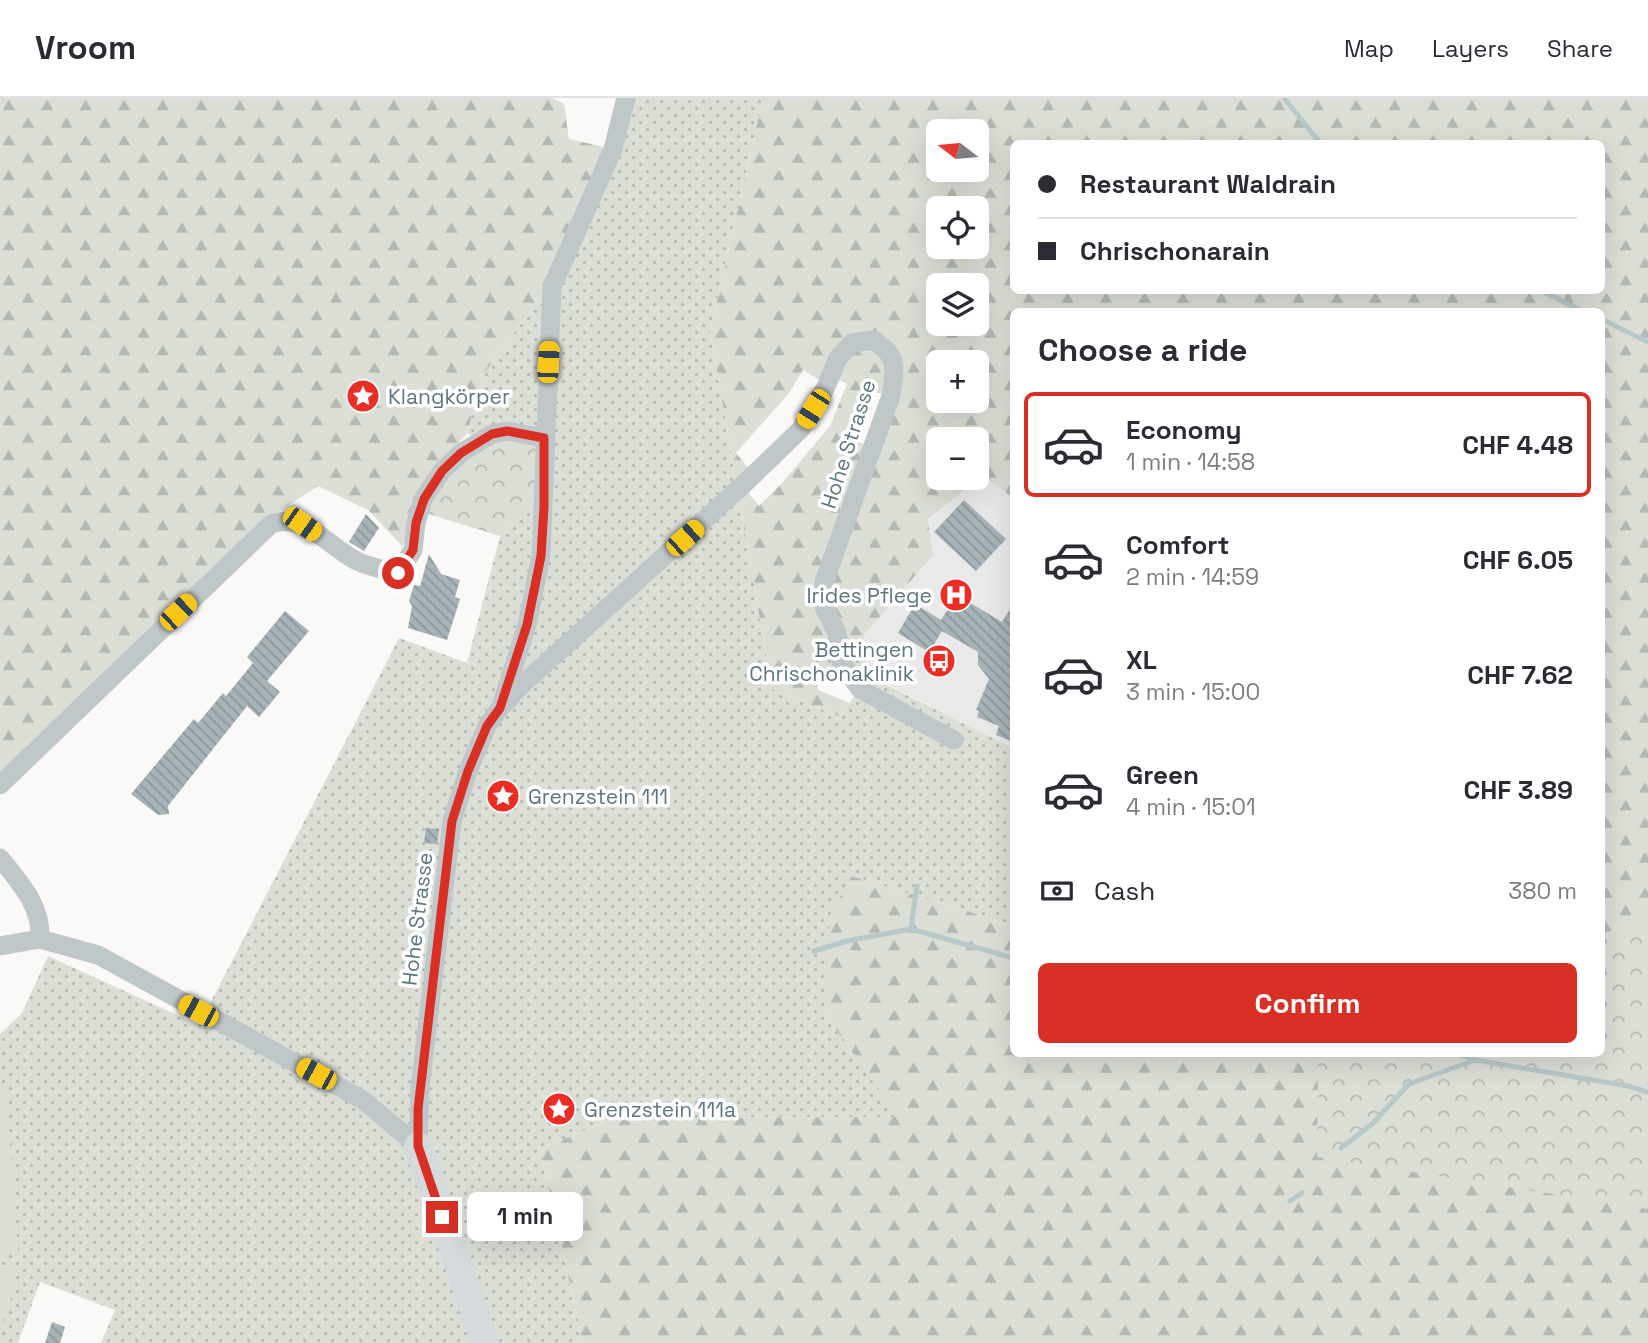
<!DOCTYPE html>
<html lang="en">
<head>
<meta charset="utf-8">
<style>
  :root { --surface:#fff; --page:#f7f7f7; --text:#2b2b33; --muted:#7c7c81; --line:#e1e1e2; --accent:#d93025 }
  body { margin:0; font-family:"Space Grotesk",sans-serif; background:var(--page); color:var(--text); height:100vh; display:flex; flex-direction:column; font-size:26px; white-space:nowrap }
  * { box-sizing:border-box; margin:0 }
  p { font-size:23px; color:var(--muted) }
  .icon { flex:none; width:38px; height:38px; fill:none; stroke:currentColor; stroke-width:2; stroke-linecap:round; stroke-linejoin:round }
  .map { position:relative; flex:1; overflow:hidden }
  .drawer { position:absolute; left:1010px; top:210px; width:595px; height:749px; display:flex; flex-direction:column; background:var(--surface); border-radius:10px; box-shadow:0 7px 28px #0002 }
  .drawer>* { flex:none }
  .hud { position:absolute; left:1010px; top:42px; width:595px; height:154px; border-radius:10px; box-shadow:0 7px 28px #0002; display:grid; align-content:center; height:154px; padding:0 28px; background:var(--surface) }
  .needle { width:46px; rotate:286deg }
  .tools { position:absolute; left:926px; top:21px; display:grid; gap:14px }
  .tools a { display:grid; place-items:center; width:63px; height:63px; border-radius:10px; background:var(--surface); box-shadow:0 7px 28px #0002; font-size:35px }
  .end { position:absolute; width:32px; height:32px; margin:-16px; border:9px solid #d93025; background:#fff; box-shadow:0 0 0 4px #fff }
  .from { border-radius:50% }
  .bubble { position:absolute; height:49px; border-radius:10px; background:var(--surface); box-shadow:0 7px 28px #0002; font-size:23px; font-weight:700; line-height:49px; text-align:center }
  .car { position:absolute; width:21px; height:42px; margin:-21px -10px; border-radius:9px; box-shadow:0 0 5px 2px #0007; background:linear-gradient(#f5c518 24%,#345 0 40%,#f5c518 0 76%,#345 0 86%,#f5c518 0) }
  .hud b { display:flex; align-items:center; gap:24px; height:66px; font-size:26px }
  .hud b+b { border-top:2px solid var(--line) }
  .hud i { width:18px; height:18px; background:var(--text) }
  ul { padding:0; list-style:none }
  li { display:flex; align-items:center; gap:21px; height:105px; margin:0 14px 10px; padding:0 14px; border:4px solid transparent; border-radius:10px }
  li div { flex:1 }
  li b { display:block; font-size:26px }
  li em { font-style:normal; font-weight:700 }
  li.selected { border-color:var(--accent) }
  li>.icon { width:63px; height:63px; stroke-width:1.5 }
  h2 { padding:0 28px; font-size:32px; line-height:84px }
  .pay { display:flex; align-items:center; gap:18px; height:77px; padding:0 28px; font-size:26px }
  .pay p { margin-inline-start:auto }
  .cta { display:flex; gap:14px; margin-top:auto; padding:14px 28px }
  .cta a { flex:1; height:80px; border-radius:10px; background:var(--accent); color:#fff; font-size:28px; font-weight:700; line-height:80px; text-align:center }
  header { display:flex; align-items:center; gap:42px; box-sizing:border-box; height:98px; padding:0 35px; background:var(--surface); border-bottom:2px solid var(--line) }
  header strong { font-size:33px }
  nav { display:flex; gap:38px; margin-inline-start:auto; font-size:24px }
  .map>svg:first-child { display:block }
  .built { fill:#e8e9e8 }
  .grass { fill:url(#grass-dots) }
  .forest { fill:url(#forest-firs); fill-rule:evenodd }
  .park { fill:url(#park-crowns) }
  .pitch { fill:#dbdfd6 }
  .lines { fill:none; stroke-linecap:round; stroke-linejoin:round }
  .stream { stroke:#b8c9ca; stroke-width:5 }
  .building { fill:url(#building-back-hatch) }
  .street { stroke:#c0c7c9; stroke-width:19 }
  .secondary { stroke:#d5dbdd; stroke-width:28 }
  .route { stroke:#d93025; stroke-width:9 }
  .labels { text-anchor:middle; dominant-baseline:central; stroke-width:7; stroke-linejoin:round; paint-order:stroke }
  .poi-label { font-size:21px; fill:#5e767e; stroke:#fff; text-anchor:start }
  .street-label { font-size:21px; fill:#5e767e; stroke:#fff }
</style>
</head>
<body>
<header>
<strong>Vroom</strong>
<nav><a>Map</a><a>Layers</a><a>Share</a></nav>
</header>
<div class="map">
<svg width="1648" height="1245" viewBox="0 0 1648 1245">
  <defs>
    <pattern id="grass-dots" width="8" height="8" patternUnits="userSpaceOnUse" patternTransform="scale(1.75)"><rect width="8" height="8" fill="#dbdfd6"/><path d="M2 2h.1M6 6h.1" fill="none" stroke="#b5b9b3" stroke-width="1.8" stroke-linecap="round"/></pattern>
    <pattern id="forest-firs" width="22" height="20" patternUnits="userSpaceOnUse" patternTransform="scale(1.75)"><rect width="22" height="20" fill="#dbdfd6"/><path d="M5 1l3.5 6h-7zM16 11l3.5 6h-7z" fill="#b5b9b3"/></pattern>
    <pattern id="park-crowns" width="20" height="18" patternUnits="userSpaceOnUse" patternTransform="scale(1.75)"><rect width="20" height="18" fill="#dbdfd6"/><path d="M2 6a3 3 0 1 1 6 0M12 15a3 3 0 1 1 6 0" fill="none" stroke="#b5b9b3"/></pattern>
    <pattern id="building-back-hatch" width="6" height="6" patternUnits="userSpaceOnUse" patternTransform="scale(1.75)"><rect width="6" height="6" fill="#a7b4b7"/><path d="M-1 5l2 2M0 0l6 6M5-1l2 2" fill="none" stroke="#8b979a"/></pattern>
  </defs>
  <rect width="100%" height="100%" fill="#faf9f7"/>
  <polygon class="built" points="985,378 1013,400 1013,650 869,577 863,538 933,457 928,422"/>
  <polygon class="grass" points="626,0 763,0 710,233 772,591 840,619 859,592 817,575 816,568 830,541 863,538 869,578 1013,650 1013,827 851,778 824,914 899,1019 615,1020 540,1051 583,1245 101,1245 115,1212 40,1184 18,1245 0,1245 0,936 22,915 48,858 199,927 399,540 467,565 500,438 537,407 486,345 467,335 483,277 546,191"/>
  <g class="forest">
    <polygon points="0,0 551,0 564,6 569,41 613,51 546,191 483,277 467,335 427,384 411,412 403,449 368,412 318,388 266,422 0,676"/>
    <path d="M763 0H1648V1245H583L540 1051 615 1020 898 1019 824 914 830 817 851 778 1013 827V956H1601V214H1013V400L984 378 928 421 933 457 863 538 830 541 816 568 818 592 850 605 840 619 772 591 710 233ZM938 33H976V72H938ZM1013 46H1601V192H1013ZM938 110H976V149H938ZM938 187H976V226H938ZM938 264H976V303H938ZM803 272 824 285 828 276 847 286 830 328 782 385 759 408 742 387 753 376 736 355 789 295ZM869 293 883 296 866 347 852 342ZM938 341H976V380H938Z"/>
  </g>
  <g class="park">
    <polygon points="508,340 528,343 539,353 537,407 500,438 425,415 457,367 486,345"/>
    <polygon points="1648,825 1648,1111 1317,1059 1318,956 1601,956 1601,835"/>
  </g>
  <g class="pitch">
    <polygon points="0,986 6,986 18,1154 0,1156"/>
    <polygon points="19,1167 12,1197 0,1234 0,1168"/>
  </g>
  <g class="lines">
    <g class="stream">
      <polyline points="1284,0 1321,46"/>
      <polyline points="1540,192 1584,214"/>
      <polyline points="1601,221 1648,244"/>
      <polyline points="911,831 917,788"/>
      <polyline points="814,853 847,843 911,831 1013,860"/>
      <polyline points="1457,956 1475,962 1628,988 1648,994"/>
      <polyline points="1341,1050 1372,1026 1409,986 1475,962"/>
      <polyline points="1290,1103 1302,1095"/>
    </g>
  </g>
  <g class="building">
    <polygon points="964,402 1006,441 976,473 934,434"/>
    <polygon points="366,416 379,430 364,453 349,444"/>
    <polygon points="429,456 441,476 460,482 455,499 460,501 447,542 408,530 412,508 409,503 414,487 420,488"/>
    <polygon points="957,497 1002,524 1013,506 1013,644 996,637 999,628 977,619 979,613 976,612 989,581 978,567 978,554 942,533 929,554 898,535 915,506 941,522"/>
    <polygon points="285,513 309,533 267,583 280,594 259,619 247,608 168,708 169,716 158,717 131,696 194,621 198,625 223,595 226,598 253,565 247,559"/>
    <polygon points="426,730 439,731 437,746 424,745"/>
    <polygon points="52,1224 65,1229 60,1245 45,1245"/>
  </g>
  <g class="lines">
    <g class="street">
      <polyline points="502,605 527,527 541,458 552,189 613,51 626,0"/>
      <path d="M0 687 271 426C306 414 328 449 357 463 369 469 385 472 398 475L413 452 416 425 423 401 442 373 461 355 492 336 507 333 544 340"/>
      <path d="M0 760C20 785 42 808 40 841"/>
      <polyline points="0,848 40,841 98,857 363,1002 418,1048"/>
      <path d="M418 1048 420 989 452 723 468 673 487 628 500 610 523 586 745 385 801 331 825 291 838 260 852 245 873 242C899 259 895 269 891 298L824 484V509L837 535 841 564 860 591 954 642"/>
    </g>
    <polyline class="secondary" points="418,1048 485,1245"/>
  </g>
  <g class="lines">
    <polyline class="route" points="398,475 413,452 416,425 424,401 442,373 461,355 492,336 507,333 544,340 544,409 541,458 527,527 500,610 487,628 468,673 452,723 418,1011 418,1048 442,1119"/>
  </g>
  <defs>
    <symbol id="sight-disc" viewBox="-11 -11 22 22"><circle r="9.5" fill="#eb2d26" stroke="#fff"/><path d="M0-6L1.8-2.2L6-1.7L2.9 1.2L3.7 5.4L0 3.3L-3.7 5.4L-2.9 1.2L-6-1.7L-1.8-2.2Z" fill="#fff"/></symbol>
    <symbol id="hospital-disc" viewBox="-11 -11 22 22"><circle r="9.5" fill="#eb2d26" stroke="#fff"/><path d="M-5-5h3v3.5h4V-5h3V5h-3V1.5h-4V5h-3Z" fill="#fff"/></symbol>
    <symbol id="bus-disc" viewBox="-11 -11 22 22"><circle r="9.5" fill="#eb2d26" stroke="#fff"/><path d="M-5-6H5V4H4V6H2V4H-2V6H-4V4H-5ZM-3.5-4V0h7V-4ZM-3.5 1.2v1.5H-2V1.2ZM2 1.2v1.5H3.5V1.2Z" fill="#fff"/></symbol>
  </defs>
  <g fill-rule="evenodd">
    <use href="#sight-disc" x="344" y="279" width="38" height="38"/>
    <use href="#hospital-disc" x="937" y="478" width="38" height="38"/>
    <use href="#bus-disc" x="920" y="544" width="38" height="38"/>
    <use href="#sight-disc" x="484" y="679" width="38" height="38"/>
    <use href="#sight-disc" x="540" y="992" width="38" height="38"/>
  </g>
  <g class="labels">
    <g class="poi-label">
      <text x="388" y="298">Klangkörper</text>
      <text x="932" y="497" text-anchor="end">Irides Pflege</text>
      <text x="914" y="551" text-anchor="end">Bettingen<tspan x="914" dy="24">Chrischonaklinik</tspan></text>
      <text x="528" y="698">Grenzstein 111</text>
      <text x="584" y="1011">Grenzstein 111a</text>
    </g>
    <g class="street-label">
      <text transform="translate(848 346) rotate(-72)">Hohe Strasse</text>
      <text transform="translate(417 821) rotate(-83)">Hohe Strasse</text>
    </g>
  </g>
</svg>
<div class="tools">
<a><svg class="needle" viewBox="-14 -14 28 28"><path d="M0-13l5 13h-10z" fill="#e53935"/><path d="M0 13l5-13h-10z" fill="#7c7c81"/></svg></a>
<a><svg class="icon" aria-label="locate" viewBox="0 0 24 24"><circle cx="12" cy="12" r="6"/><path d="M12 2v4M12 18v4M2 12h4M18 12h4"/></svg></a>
<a><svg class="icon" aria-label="layers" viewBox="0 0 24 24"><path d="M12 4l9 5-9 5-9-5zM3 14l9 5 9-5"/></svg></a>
<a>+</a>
<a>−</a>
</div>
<i class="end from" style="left:398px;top:475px"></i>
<i class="end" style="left:442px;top:1119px"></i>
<div class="bubble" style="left:467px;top:1094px;width:116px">1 min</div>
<i class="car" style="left:548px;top:264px;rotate:3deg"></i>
<i class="car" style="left:813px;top:311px;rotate:212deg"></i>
<i class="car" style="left:302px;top:426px;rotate:125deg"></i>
<i class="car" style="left:685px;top:440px;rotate:48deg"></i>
<i class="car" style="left:178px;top:514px;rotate:46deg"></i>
<i class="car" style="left:198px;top:913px;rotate:298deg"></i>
<i class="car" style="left:316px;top:976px;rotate:298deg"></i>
<div class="hud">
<b><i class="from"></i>Restaurant Waldrain</b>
<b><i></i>Chrischonarain</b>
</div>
<section class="drawer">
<h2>Choose a ride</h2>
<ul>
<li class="selected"><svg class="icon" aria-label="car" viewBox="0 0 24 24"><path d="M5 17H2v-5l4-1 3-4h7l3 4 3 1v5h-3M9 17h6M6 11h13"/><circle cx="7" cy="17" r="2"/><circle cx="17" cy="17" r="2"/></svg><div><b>Economy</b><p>1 min · 14:58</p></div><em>CHF 4.48</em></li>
<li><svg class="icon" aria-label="car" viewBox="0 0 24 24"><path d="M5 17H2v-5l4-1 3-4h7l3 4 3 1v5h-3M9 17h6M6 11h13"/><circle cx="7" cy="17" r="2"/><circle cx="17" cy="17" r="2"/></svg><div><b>Comfort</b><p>2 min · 14:59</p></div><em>CHF 6.05</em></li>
<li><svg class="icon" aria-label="car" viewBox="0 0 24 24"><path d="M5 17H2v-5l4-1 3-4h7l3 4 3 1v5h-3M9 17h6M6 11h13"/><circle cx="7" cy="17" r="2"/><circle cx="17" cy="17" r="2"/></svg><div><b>XL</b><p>3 min · 15:00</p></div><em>CHF 7.62</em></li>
<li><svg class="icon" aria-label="car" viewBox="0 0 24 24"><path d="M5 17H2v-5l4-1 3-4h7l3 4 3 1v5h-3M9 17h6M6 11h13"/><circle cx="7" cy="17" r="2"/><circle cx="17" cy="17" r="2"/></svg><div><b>Green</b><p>4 min · 15:01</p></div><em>CHF 3.89</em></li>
</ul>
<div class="pay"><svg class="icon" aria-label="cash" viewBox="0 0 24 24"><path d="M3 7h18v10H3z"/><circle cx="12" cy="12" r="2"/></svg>Cash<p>380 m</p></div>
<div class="cta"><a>Confirm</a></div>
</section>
</div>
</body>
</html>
